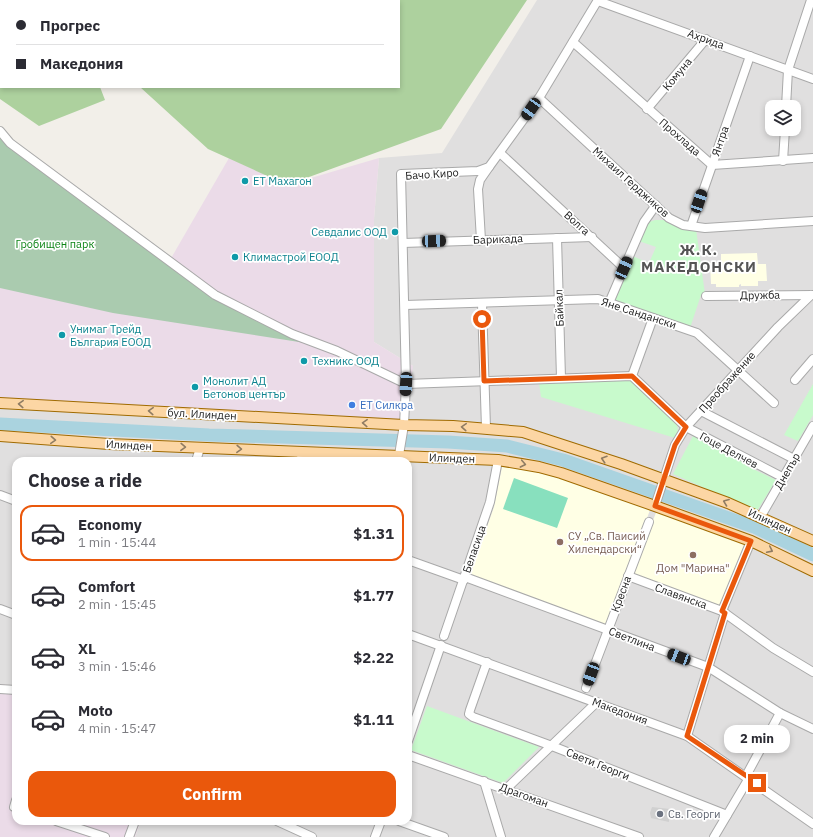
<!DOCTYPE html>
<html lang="en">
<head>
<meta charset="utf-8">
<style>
  :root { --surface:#fff; --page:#f2f2f3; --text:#2b2b33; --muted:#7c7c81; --line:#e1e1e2; --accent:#ea580c }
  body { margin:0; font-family:"IBM Plex Sans",sans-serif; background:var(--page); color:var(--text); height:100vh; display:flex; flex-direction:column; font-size:15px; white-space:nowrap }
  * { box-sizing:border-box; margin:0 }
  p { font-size:13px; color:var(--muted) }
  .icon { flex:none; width:22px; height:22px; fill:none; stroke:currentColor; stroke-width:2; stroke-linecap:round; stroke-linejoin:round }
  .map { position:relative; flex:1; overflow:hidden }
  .details { position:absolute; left:12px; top:457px; width:400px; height:368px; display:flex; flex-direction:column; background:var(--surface); border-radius:12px; box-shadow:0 2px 6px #0003 }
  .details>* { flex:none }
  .banner { position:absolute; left:0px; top:0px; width:400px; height:88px; box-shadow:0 2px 6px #0003; display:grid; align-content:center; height:88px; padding:0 16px; background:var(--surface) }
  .controls { position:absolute; left:765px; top:100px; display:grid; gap:8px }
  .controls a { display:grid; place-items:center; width:36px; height:36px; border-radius:8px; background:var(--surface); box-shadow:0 2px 6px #0003; font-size:20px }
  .end { position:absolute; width:18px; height:18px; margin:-9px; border:5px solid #ea580c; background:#fff; box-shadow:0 0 0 2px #fff }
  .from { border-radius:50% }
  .bubble { position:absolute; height:28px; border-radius:12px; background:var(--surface); box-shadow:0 2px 6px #0003; font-size:13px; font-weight:700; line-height:28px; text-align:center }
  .car { position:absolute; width:12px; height:24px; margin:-12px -6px; border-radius:5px; box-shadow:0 0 3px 1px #0007; background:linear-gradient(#222 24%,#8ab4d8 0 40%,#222 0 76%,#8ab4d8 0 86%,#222 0) }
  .banner b { display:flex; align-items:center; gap:14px; height:38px; font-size:15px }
  .banner b+b { border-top:1px solid var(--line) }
  .banner i { width:10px; height:10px; background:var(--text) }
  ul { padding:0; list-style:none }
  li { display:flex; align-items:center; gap:12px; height:56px; margin:0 8px 6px; padding:0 8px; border:2px solid transparent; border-radius:12px }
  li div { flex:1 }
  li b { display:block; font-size:15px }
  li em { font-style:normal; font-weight:700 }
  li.on { border-color:var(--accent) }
  li>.icon { width:36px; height:36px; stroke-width:1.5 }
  h2 { padding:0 16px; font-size:18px; line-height:48px }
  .primary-button { display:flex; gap:8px; margin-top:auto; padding:8px 16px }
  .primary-button a { flex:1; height:46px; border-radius:12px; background:var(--accent); color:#fff; font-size:16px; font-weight:700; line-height:46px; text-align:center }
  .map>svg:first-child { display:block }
  .residential { fill:#e0dfdf; fill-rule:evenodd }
  .industrial { fill:#ebdbe8 }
  .education { fill:#ffffe5 }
  .religious { fill:#d0d0d0 }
  .forest { fill:#add19e }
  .cemetery { fill:#aacbaf }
  .park { fill:#c8facc }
  .pitch { fill:#88e0be }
  .parking { fill:#e2e2e2 }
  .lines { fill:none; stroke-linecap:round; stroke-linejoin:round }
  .river { stroke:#aad3df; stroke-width:13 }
  .minor-casing { stroke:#a9a9a9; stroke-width:10 }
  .major-casing { stroke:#a06b00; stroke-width:12 }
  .minor { stroke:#fff; stroke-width:8 }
  .major { stroke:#fcd6a4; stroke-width:10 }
  .oneway { stroke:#8f7c63 }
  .route { stroke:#ea580c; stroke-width:5 }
  .culture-dot { fill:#0f9aa8; stroke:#fff; stroke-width:1.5 }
  .shop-dot { fill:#3f7fe0; stroke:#fff; stroke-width:1.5 }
  .education-dot { fill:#8d6e63; stroke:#fff; stroke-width:1.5 }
  .worship-dot { fill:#6b7280; stroke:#fff; stroke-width:1.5 }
  .labels { text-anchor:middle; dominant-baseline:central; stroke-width:3.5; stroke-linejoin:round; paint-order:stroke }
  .street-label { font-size:11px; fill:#222; stroke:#fff }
  .culture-label { font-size:11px; fill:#0d838f; stroke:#fff; text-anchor:start }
  .park-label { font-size:11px; fill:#0c8416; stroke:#fff }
  .shop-label { font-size:11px; fill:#366cbe; stroke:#fff; text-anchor:start }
  .education-label { font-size:11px; fill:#785e54; stroke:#fff; text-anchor:start }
  .worship-label { font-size:11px; fill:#5b616d; stroke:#fff; text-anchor:start }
  .district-label { font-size:15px; font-weight:bold; letter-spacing:1px; fill:#555; stroke:#fff }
</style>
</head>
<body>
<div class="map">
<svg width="813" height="837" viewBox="0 0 813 837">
  <rect width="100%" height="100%" fill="#f2efe9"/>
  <path class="residential" d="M537 0H813V837H135L139 826 123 821H408V461H16V686L0 684V403L413 366 374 342V219L379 158 442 153ZM772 107H794V129H772Z"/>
  <g class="industrial">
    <polygon points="229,158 287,185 379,158 374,219 374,342 413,366 404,425 0,403 0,287 216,292 170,260"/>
    <polygon points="0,684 16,686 16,821 123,821 139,826 135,837 0,837"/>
  </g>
  <g class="education">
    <polygon points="757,253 758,264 766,264 767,281 758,281 758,286 741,286 741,284 739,285 739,287 716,287 716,284 711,284 710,263 721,263 721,254"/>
    <polygon points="502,467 527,468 567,480 650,510 607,627 470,575 494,507"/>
    <polygon points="657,510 748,543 721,608 632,575"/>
  </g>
  <polygon class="religious" points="652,807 670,809 669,822 651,818 650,813"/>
  <polygon class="forest" points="0,0 527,0 441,129 287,185 208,149 140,87 399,87 399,1 1,1 1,87 100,87 105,100 39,126 0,99"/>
  <polygon class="cemetery" points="0,131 215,295 312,344 113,313 0,288"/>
  <g class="park">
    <polygon points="655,220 668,220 696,229 705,294 701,295 690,328 611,301 646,223"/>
    <polygon points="630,380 677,423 678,432 675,438 541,397 539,383"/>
    <polygon points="813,384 813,415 798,441 784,435"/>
    <polygon points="693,436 745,459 748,462 747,466 776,480 757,511 673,474"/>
    <polygon points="427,706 539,747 503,783 411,750"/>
  </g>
  <polygon class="pitch" points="514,478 568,498 557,528 503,509"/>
  <polygon class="parking" points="636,240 656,247 649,263 630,255"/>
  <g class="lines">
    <polyline class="river" points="0,424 209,435 448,442 507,446 563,460 754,527 813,555"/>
    <defs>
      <g id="minor">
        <polyline points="598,1 813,79"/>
        <polyline points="573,42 712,165 813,158"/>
        <polyline points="539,98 669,218 683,225 705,228 813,221"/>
        <polyline points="786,107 788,70 811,0"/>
        <polyline points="647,109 706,39"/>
        <polyline points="0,131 10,143 215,295 292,334 337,351 406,384 632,376 686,427 784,478"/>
        <polyline points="500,153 624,268 609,303"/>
        <polyline points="783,161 785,129"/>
        <polyline points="691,226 750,56"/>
        <polyline points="557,238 561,378"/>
        <polyline points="481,240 478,189 480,180 489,167"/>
        <polyline points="403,243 592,237"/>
        <polyline points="624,268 644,222 656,205"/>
        <polyline points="706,296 813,295"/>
        <polyline points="482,303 486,428"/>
        <polyline points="405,305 598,299 697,333 774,403"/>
        <polyline points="632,376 653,318"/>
        <polyline points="795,380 813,359"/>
        <polyline points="701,411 794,459"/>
        <polyline points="196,461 200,448"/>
        <polyline points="300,461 303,452"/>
        <polyline points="398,461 404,425 406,384 401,174 478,171 489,167 539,98 598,0"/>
        <polyline points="0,495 16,501"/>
        <polyline points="655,506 675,445 686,427 778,327 811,295"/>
        <polyline points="761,516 813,426"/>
        <polyline points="408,560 464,580"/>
        <polyline points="628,576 722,611 773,648 813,672"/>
        <polyline points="465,577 708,667 780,713 813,729"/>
        <polyline points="0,609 16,615"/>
        <polyline points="722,611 751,541"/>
        <polyline points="408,634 687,736 813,824"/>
        <polyline points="444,636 490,502 498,460"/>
        <polyline points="487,662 470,710 469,714 473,717 552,746 727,815"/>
        <polyline points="586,688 649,522"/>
        <polyline points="0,689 16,690"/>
        <polyline points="687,736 725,613"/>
        <polyline points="408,741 441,645"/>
        <polyline points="408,755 639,837"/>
        <polyline points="484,781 501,837"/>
        <polyline points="506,789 597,702"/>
        <polyline points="16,800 14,807 16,808"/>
        <polyline points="56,821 105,837"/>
        <polyline points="277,821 312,837"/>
        <polyline points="399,821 444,837"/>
        <polyline points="129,837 135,821"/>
        <polyline points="375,837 381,821"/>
        <polyline points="714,837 749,778 746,776 780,713"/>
      </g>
      <g id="major">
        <polyline points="0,403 404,425 453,426 523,432 621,464 728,503 813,541"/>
        <polyline points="0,436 109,444 498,460 539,467 561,473 655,506 751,541 813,571"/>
      </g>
    </defs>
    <use href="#minor" class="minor-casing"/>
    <use href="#major" class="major-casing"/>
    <use href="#minor" class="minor"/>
    <use href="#major" class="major"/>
  </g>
  <defs><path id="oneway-chevron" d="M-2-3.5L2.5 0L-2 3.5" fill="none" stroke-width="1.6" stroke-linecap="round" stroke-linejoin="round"/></defs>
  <g class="oneway">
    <use href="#oneway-chevron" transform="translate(21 404) rotate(-177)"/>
    <use href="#oneway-chevron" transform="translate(151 411) rotate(-177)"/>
    <use href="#oneway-chevron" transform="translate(365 423) rotate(-177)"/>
    <use href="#oneway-chevron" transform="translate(464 427) rotate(-176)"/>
    <use href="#oneway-chevron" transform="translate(53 440) rotate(4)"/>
    <use href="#oneway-chevron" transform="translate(183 447) rotate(2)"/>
    <use href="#oneway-chevron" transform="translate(239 449) rotate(2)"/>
    <use href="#oneway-chevron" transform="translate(604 459) rotate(-162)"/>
    <use href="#oneway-chevron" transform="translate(523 464) rotate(11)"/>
    <use href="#oneway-chevron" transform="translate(726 502) rotate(-159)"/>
    <use href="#oneway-chevron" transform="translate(770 550) rotate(26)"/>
  </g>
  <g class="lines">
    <polyline class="route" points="482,319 484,381 632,376 686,427 675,445 655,506 751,541 722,611 725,613 687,736 757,783"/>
  </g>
  <g class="culture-dot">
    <circle cx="245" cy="181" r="4"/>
    <circle cx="395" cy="232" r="4"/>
    <circle cx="235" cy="257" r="4"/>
    <circle cx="62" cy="335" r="4"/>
    <circle cx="304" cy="361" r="4"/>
    <circle cx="195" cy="387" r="4"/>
  </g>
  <circle class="shop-dot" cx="352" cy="405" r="4"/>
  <g class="education-dot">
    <circle cx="560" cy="542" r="4"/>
    <circle cx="693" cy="555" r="4"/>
  </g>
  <circle class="worship-dot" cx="660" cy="814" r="4"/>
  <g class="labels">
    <g class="street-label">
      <text transform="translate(706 39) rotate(20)">Ахрида</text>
      <text transform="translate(677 74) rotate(-50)">Комуна</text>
      <text transform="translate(680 137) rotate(41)">Прохлада</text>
      <text transform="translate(720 141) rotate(-71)">Янтра</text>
      <text transform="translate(432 174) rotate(-4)">Бачо Киро</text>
      <text transform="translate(631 182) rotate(42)">Михаил Герджиков</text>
      <text transform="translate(577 223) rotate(42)">Волга</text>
      <text transform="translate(498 239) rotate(-2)">Барикада</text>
      <text transform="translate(760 295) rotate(-1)">Дружба</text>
      <text transform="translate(559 308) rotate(-92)">Байкал</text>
      <text transform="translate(639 313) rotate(18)">Яне Сандански</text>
      <text transform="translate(727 382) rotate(-48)">Преображение</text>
      <text transform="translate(202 414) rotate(3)">бул. Илинден</text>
      <text transform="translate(129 445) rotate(3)">Илинден</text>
      <text transform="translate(729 450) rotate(28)">Гоце Делчев</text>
      <text transform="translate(452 458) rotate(2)">Илинден</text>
      <text transform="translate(787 471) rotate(-60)">Днепър</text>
      <text transform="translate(770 521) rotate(24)">Илинден</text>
      <text transform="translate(474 549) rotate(-71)">Беласица</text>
      <text transform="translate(621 594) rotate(-69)">Кресна</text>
      <text transform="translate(681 596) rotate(20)">Славянска</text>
      <text transform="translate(632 639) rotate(21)">Светлина</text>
      <text transform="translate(620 711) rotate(20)">Македония</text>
      <text transform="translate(598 764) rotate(22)">Свети Георги</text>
      <text transform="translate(524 795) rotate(20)">Драгоман</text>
    </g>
    <g class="culture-label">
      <text x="253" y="181">ЕТ Махагон</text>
      <text x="387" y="232" text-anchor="end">Севдалис ООД</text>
      <text x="243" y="257">Климастрой ЕООД</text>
      <text x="70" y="329">Унимаг Трейд<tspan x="70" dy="13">България ЕООД</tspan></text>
      <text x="312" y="361">Техникс ООД</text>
      <text x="203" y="381">Монолит АД<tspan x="203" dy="13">Бетонов център</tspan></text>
    </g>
    <g class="park-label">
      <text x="55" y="244">Гробищен парк</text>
    </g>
    <g class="shop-label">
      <text x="360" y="405">ЕТ Силкра</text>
    </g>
    <g class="education-label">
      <text x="568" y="536">СУ „Св. Паисий<tspan x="568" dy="13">Хилендарски“</tspan></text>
      <text x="693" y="568" text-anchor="middle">Дом "Марина"</text>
    </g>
    <g class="worship-label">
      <text x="668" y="814">Св. Георги</text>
    </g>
    <g class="district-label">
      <text x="699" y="249">Ж.К.<tspan x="699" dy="17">МАКЕДОНСКИ</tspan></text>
    </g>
  </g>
</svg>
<div class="controls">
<a><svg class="icon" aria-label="layers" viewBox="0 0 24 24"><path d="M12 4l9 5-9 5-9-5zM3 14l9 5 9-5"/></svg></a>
</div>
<i class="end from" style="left:482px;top:319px"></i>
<i class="end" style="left:757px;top:783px"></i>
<div class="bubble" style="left:724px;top:725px;width:66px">2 min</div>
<i class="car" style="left:531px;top:109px;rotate:215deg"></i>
<i class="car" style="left:699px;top:201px;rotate:19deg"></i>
<i class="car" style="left:434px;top:241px;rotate:88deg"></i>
<i class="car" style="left:624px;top:268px;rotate:24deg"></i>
<i class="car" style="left:406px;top:384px;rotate:183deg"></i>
<i class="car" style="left:679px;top:657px;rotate:291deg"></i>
<i class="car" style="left:591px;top:674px;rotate:200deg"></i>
<div class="banner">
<b><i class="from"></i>Прогрес</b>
<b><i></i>Македония</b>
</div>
<section class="details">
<h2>Choose a ride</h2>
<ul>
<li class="on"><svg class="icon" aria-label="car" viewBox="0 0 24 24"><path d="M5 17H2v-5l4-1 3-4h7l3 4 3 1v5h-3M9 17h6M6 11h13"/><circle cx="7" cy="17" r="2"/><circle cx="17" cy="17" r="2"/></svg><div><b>Economy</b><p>1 min · 15:44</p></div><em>$1.31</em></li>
<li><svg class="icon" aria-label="car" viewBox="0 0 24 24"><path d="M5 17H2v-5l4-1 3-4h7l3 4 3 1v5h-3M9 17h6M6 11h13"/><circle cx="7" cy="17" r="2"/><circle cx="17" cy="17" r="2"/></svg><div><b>Comfort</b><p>2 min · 15:45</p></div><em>$1.77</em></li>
<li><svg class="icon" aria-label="car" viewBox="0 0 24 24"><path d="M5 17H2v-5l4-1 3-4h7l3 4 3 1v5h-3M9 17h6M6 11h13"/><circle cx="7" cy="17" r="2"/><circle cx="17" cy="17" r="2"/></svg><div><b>XL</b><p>3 min · 15:46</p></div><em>$2.22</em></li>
<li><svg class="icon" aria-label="car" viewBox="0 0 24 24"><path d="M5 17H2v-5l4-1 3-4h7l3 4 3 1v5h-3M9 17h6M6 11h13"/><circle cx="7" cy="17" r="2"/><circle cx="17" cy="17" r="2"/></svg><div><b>Moto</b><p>4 min · 15:47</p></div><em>$1.11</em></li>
</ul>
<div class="primary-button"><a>Confirm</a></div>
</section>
</div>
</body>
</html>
